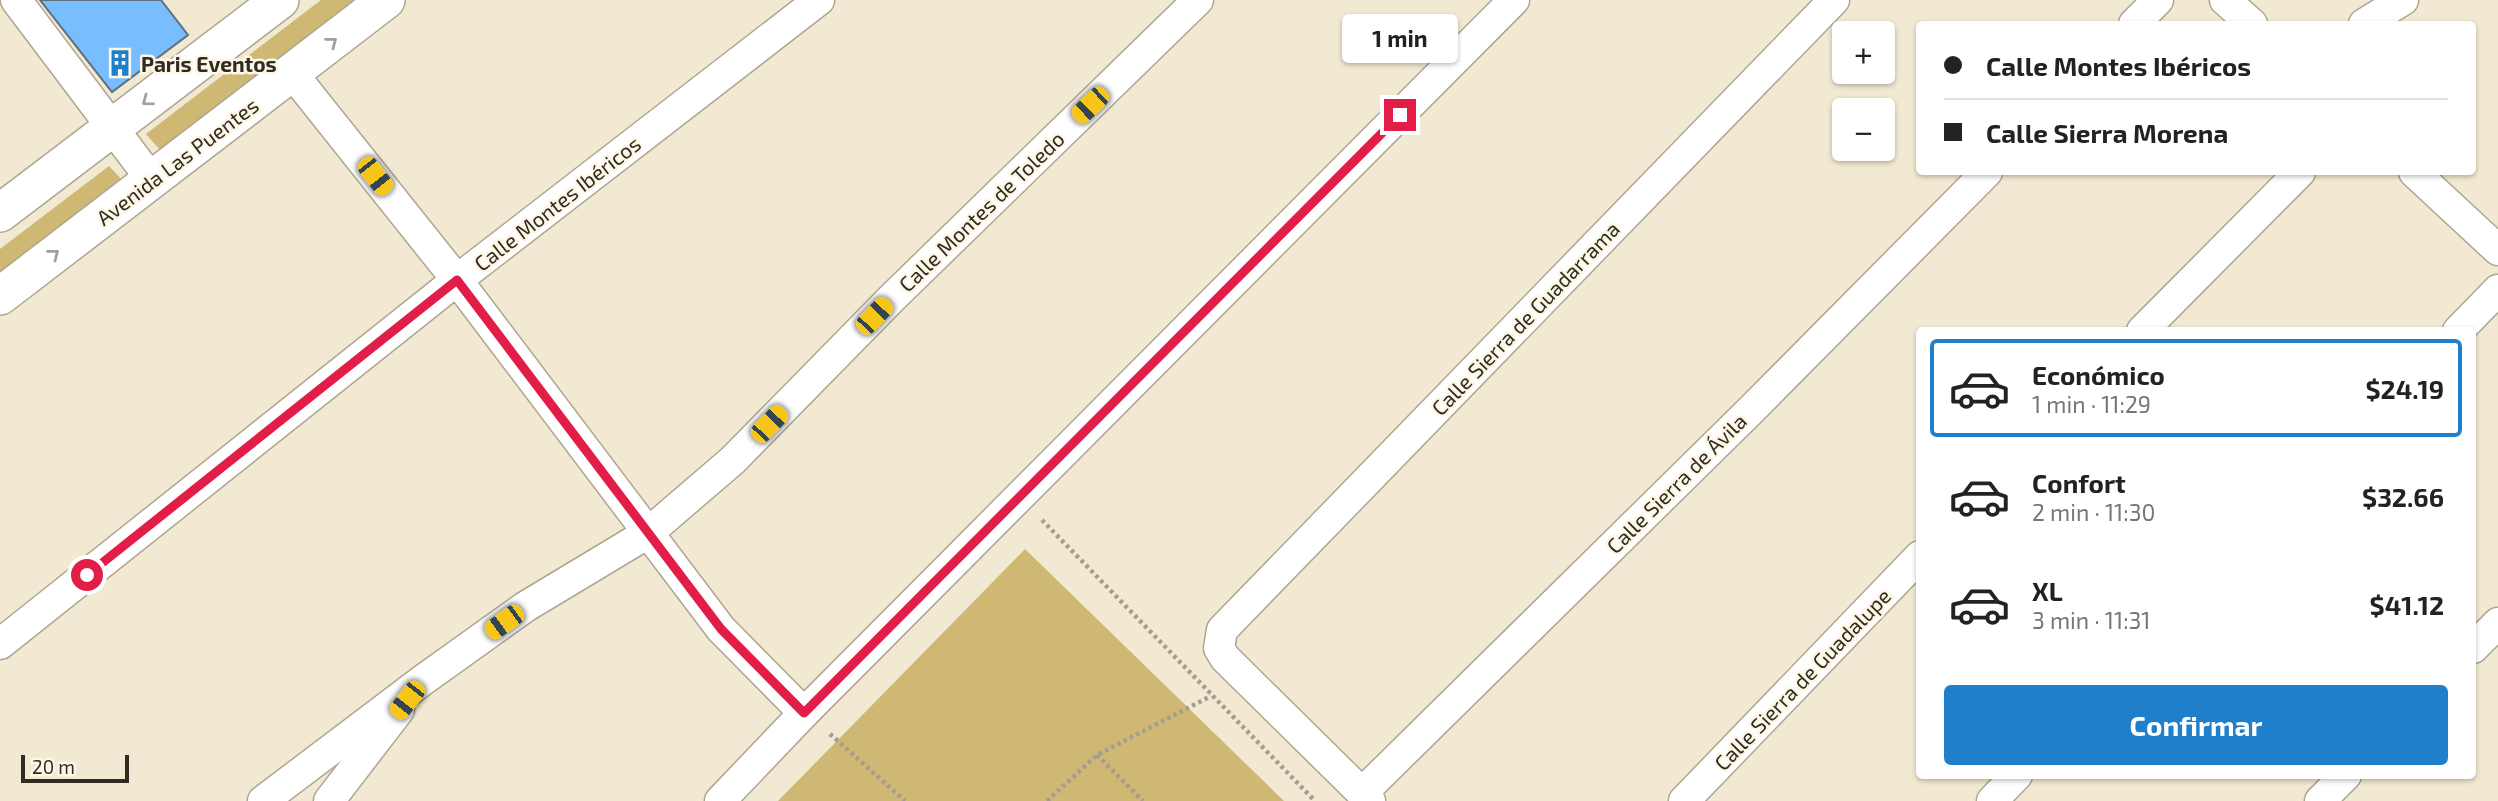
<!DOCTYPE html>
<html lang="es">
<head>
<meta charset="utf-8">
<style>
  :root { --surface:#fff; --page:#f2f2f2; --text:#222; --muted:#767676; --line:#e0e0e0; --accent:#207fcb }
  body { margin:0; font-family:"Exo 2",sans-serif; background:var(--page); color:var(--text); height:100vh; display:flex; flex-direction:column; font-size:26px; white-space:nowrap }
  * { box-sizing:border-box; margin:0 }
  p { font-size:23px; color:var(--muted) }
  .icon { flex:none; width:38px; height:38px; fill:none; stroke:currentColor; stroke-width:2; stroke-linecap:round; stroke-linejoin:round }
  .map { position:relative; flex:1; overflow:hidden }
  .panel { position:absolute; left:1916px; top:327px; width:560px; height:452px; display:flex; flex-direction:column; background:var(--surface); border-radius:7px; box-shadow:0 2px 5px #0004 }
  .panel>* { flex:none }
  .guide { position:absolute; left:1916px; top:21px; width:560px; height:154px; border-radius:7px; box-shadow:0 2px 5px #0004; display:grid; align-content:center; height:154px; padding:0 28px; background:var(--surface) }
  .buttons { position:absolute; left:1832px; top:21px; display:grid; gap:14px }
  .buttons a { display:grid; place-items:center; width:63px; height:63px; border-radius:7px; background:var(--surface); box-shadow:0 2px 5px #0004; font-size:35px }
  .scale { position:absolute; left:21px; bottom:18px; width:108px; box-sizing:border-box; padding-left:7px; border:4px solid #302c24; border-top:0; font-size:19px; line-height:24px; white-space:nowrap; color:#302c24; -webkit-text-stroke:5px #fef7e5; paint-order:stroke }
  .end { position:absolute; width:32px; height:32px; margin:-16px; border:9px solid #e11d48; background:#fff; box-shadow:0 0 0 4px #fff }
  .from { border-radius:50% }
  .bubble { position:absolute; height:49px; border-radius:7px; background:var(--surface); box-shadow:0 2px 5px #0004; font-size:23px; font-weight:700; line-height:49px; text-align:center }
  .car { position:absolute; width:21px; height:42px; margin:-21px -10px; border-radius:9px; box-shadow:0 0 5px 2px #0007; background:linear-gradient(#f5c518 24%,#345 0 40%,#f5c518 0 76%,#345 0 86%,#f5c518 0) }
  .guide b { display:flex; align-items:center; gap:24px; height:66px; font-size:26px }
  .guide b+b { border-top:2px solid var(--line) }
  .guide i { width:18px; height:18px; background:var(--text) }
  ul { padding:12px 0 0; list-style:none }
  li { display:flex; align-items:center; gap:21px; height:98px; margin:0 14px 10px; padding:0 14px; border:4px solid transparent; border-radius:7px }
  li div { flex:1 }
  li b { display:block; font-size:26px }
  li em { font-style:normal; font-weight:700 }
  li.on { border-color:var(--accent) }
  li>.icon { width:63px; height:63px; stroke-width:1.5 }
  .action { display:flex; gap:14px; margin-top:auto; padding:14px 28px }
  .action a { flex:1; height:80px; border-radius:7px; background:var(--accent); color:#fff; font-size:28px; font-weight:700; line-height:80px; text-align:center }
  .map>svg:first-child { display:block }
  .green { fill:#cfb774 }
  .building { fill:#78bdfd; stroke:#5f6f7e; stroke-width:2 }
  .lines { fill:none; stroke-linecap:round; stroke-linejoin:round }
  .minor-casing { stroke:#aea691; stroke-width:33 }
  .tertiary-casing { stroke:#aea691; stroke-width:40 }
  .path { stroke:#a59e8e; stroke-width:4.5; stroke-dasharray:3.5 3.5; stroke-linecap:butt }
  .minor { stroke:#fff; stroke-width:30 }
  .tertiary { stroke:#fff; stroke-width:37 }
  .oneway { stroke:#a2a09c }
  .route { stroke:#e11d48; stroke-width:9 }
  .labels { text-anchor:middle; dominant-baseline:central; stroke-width:5; stroke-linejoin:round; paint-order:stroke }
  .poi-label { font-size:21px; font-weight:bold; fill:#302c24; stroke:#fef7e5; text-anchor:start }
  .street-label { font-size:21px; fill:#302c24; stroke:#fef7e5 }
</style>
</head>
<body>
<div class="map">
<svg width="2498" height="801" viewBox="0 0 2498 801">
  <rect width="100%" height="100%" fill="#f2e9d3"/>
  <g class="green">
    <polygon points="321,0 375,0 167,158 146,134"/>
    <polygon points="109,166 128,186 0,283 0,249"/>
    <polygon points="1025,549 1284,801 778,801"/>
  </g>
  <polygon class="building" points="40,0 161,0 188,35 112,92"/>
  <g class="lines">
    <defs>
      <g id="minor">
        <polyline points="16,0 151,179"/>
        <polyline points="2225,0 2252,24"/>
        <polyline points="2134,24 2158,0"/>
        <polyline points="2364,24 2403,0"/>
        <polyline points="292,73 457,280 721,629 804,713"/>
        <polyline points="2414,172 2498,250"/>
        <polyline points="2142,331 2300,172"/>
        <polyline points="2458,331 2498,290"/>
        <polyline points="0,644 457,280 819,0"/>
        <polyline points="2473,648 2498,623"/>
        <polyline points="1362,793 1753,408 1987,172"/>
        <polyline points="263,801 423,680 525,607 648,533 733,460 892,298 1198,0"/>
        <polyline points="329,801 399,710"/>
        <polyline points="720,801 804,713 1514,0"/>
        <polyline points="1370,801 1225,658 1219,648 1222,630 1834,0"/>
        <polyline points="1684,801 1920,556"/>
        <polyline points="1992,801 2017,775"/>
        <polyline points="2320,801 2346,775"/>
      </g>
      <g id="tertiary">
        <polyline points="0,213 280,0"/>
        <polyline points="0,296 386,0"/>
      </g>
    </defs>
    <use href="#minor" class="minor-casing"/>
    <use href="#tertiary" class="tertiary-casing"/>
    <g class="path">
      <polyline points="1042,520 1315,801"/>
      <polyline points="830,734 905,801"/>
      <polyline points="1097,755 1143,801"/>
      <polyline points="1047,801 1097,755 1211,696"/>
    </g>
    <use href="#minor" class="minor"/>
    <use href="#tertiary" class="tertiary"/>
  </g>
  <defs><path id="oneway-chevron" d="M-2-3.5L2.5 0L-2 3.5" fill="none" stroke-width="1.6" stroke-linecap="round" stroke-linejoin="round" transform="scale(1.75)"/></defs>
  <g class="oneway">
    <use href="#oneway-chevron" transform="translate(332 42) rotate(-38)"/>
    <use href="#oneway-chevron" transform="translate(147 101) rotate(143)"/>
    <use href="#oneway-chevron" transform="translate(54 254) rotate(-38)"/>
  </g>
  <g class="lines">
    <polyline class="route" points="87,575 457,280 721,629 804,713 1400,115"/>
  </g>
  <defs>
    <symbol id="building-bare" viewBox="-9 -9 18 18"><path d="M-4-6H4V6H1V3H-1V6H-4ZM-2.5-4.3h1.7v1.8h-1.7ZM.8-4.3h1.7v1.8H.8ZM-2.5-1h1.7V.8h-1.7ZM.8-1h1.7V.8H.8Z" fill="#207fcb" stroke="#fef7e5" stroke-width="2.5" paint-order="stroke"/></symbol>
  </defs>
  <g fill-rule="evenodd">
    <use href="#building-bare" x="101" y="44" width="38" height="38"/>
  </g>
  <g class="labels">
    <g class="poi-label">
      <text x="141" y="63">Paris Eventos</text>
    </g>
    <g class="street-label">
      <text transform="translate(177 161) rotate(-37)">Avenida Las Puentes</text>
      <text transform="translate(557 203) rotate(-38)">Calle Montes Ibéricos</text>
      <text transform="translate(981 211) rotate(-44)">Calle Montes de Toledo</text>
      <text transform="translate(1525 318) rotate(-46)">Calle Sierra de Guadarrama</text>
      <text transform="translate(1676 483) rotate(-45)">Calle Sierra de Ávila</text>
      <text transform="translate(1802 679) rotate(-46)">Calle Sierra de Guadalupe</text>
    </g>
  </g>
</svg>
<div class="buttons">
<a>+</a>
<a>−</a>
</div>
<div class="scale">20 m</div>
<i class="end from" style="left:87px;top:575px"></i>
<i class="end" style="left:1400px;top:115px"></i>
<div class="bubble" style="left:1342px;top:14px;width:116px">1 min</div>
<i class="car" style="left:1090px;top:105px;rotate:226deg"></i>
<i class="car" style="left:375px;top:176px;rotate:142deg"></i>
<i class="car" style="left:874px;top:316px;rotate:44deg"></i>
<i class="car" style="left:769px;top:424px;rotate:44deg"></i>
<i class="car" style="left:504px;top:622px;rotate:234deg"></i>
<i class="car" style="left:407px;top:700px;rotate:218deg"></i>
<div class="guide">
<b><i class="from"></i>Calle Montes Ibéricos</b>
<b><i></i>Calle Sierra Morena</b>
</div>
<section class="panel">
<ul>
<li class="on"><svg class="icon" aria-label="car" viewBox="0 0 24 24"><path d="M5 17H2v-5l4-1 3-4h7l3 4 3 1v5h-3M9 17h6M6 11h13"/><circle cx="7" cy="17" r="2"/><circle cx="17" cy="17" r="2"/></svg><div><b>Económico</b><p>1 min · 11:29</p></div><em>$24.19</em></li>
<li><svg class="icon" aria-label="car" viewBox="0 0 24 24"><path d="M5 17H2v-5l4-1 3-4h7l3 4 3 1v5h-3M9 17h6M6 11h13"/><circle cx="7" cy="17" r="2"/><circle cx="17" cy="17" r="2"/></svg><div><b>Confort</b><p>2 min · 11:30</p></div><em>$32.66</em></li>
<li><svg class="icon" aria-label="car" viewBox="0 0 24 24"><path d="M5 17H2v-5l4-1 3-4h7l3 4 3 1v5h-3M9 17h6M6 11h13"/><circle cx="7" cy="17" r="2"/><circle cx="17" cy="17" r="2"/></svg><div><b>XL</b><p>3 min · 11:31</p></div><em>$41.12</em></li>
</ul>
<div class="action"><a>Confirmar</a></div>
</section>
</div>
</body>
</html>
